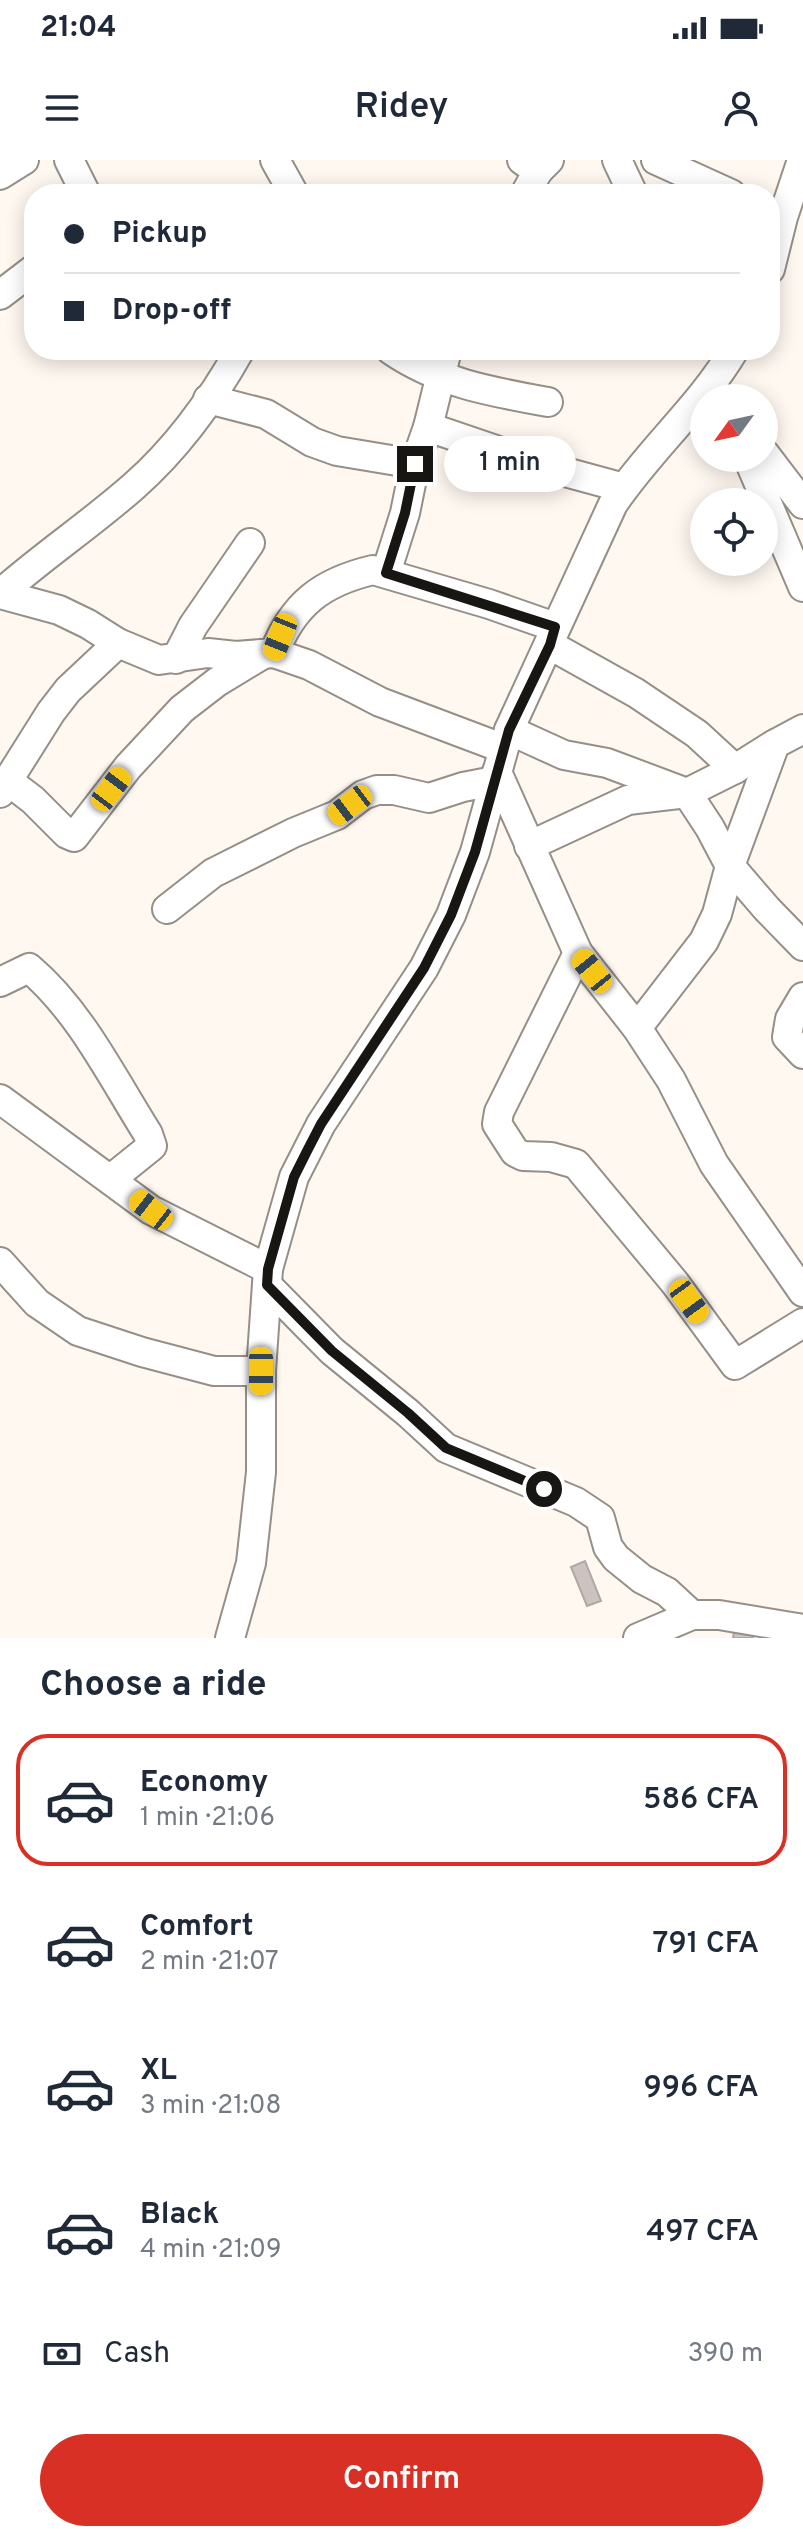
<!DOCTYPE html>
<html lang="en">
<head>
<meta charset="utf-8">
<style>
  :root { --surface:#fff; --page:#f2f2f3; --text:#1f2937; --muted:#747a83; --line:#e0e1e3; --accent:#d93025 }
  body { margin:0; font-family:Overpass,sans-serif; background:var(--page); color:var(--text); height:100vh; display:flex; flex-direction:column; font-size:30px; white-space:nowrap }
  * { box-sizing:border-box; margin:0 }
  p { font-size:26px; color:var(--muted) }
  .icon { flex:none; width:44px; height:44px; fill:none; stroke:currentColor; stroke-width:2; stroke-linecap:round; stroke-linejoin:round }
  .map { position:relative; height:1478px; overflow:hidden }
  .panel { display:flex; flex-direction:column; background:var(--surface); flex:1 }
  .panel>* { flex:none }
  .banner { position:absolute; left:24px; top:24px; width:756px; height:176px; border-radius:32px; box-shadow:0 4px 20px #0003; display:grid; align-content:center; height:176px; padding:0 40px; background:var(--surface) }
  .needle { width:52px; rotate:237deg }
  .fabs { position:absolute; left:690px; top:224px; display:grid; gap:16px }
  .fabs a { display:grid; place-items:center; width:88px; height:88px; border-radius:50%; background:var(--surface); box-shadow:0 4px 20px #0003; font-size:40px }
  .end { position:absolute; width:36px; height:36px; margin:-18px; border:10px solid #181613; background:#fff; box-shadow:0 0 0 4px #fff }
  .from { border-radius:50% }
  .bubble { position:absolute; height:56px; border-radius:28px; background:var(--surface); box-shadow:0 4px 20px #0003; font-size:26px; font-weight:600; line-height:56px; text-align:center }
  .car { position:absolute; width:24px; height:48px; margin:-24px -12px; border-radius:10px; box-shadow:0 0 6px 2px #0007; background:linear-gradient(#f5c518 24%,#345 0 40%,#f5c518 0 76%,#345 0 86%,#f5c518 0) }
  .banner b { display:flex; align-items:center; gap:28px; height:76px; font-size:30px }
  .banner b+b { border-top:2px solid var(--line) }
  .banner i { width:20px; height:20px; background:var(--text) }
  ul { padding:0; list-style:none }
  li { display:flex; align-items:center; gap:24px; height:132px; margin:0 16px 12px; padding:0 24px; border:4px solid transparent; border-radius:32px }
  li div { flex:1 }
  li b { display:block; font-size:30px }
  li em { font-style:normal; font-weight:600 }
  li.on { border-color:var(--accent) }
  li>.icon { width:72px; height:72px; stroke-width:1.5 }
  h2 { padding:0 40px; font-size:36px; line-height:96px }
  .pay { display:flex; align-items:center; gap:20px; height:88px; padding:0 40px; font-size:30px }
  .pay p { margin-inline-start:auto }
  .button { display:flex; gap:16px; margin-top:auto; padding:16px 40px }
  .button a { flex:1; height:92px; border-radius:48px; background:var(--accent); color:#fff; font-size:32px; font-weight:600; line-height:92px; text-align:center }
  .status { display:flex; justify-content:space-between; align-items:center; height:56px; padding:0 40px; background:var(--surface); direction:ltr }
  .status svg { height:22px; fill:currentColor }
  header { display:flex; justify-content:space-between; align-items:center; height:104px; padding:0 40px; background:var(--surface); font-size:36px; font-weight:600 }
  .map>svg:first-child { display:block }
  .building { fill:#ccc2c0; stroke:#b0a6a4; stroke-width:2 }
  .lines { fill:none; stroke-linecap:round; stroke-linejoin:round }
  .minor-casing { stroke:#958f88; stroke-width:32 }
  .minor { stroke:#fff; stroke-width:28 }
  .route { stroke:#181613; stroke-width:10 }
</style>
</head>
<body>
<div class="status"><b>21:04</b><svg viewBox="0 0 49 12"><path d="M0 12V9h3v3zM5 12V6h3v6zM10 12V3h3v9zM15 12V0h3v12zM26 1h20v11H26zM47 4h2v5h-2z"/></svg></div>
<header><svg class="icon" aria-label="menu" viewBox="0 0 24 24"><path d="M4 6h16M4 12h16M4 18h16"/></svg>Ridey<svg class="icon" aria-label="person" viewBox="0 0 24 24"><circle cx="12" cy="8" r="4"/><path d="M4 21q1-7 8-7t8 7"/></svg></header>
<div class="map">
<svg width="803" height="1478" viewBox="0 0 803 1478">
  <rect width="100%" height="100%" fill="#fff8f1"/>
  <g class="building">
    <polygon points="585,1401 601,1441 587,1446 571,1407"/>
    <polygon points="734,1471 753,1473 753,1478 733,1478"/>
  </g>
  <g class="lines">
    <defs>
      <g id="minor">
        <polyline points="69,0 86,34"/>
        <polyline points="275,0 294,34"/>
        <polyline points="522,0 538,11 549,0"/>
        <polyline points="617,0 633,34"/>
        <polyline points="656,0 731,34"/>
        <polyline points="0,15 24,0"/>
        <polyline points="525,34 538,11"/>
        <polyline points="770,109 783,57 802,0"/>
        <polyline points="0,135 34,109"/>
        <path d="M391 190C439 223 492 232 548 242"/>
        <polyline points="208,239 266,254 312,282 337,291 415,304"/>
        <polyline points="428,267 543,306 624,328"/>
        <polyline points="764,293 803,344"/>
        <polyline points="748,298 803,427"/>
        <polyline points="386,413 405,353 415,304 428,267 447,190"/>
        <path d="M0 434 59 450 88 464 118 483 159 500 208 493 236 496 274 493C293 444 322 422 373 410L489 444 555 467"/>
        <path d="M0 434C43 396 91 364 134 326 176 289 213 238 240 190"/>
        <polyline points="550,485 636,533 697,574 735,609"/>
        <polyline points="274,493 309,505 380,542 502,588"/>
        <polyline points="176,499 193,466 250,383"/>
        <polyline points="509,570 564,595 607,603 687,633 710,668 730,706 767,749 803,786"/>
        <polyline points="497,612 578,793 637,868 671,920 714,1004 803,1132"/>
        <polyline points="8,621 33,640 67,674 74,677 128,607 182,549 217,522 260,496"/>
        <polyline points="0,633 51,552 68,530 118,483"/>
        <polyline points="529,686 628,640 687,633 735,609 775,584"/>
        <polyline points="167,749 213,713 293,673 337,655 363,635 377,630 394,630 429,638 463,627 494,621"/>
        <polyline points="578,793 499,952 497,964 515,992 523,996 551,997 576,1004 675,1123 735,1205 803,1163"/>
        <path d="M0 822 29 808C80 851 112 917 148 974L152 986 111 1019"/>
        <polyline points="803,837 790,859 787,877 803,894"/>
        <polyline points="637,868 704,781 717,754 730,706 775,584 803,569"/>
        <polyline points="0,939 151,1050 268,1109"/>
        <polyline points="0,1102 37,1143 78,1171 142,1192 214,1211 261,1211"/>
        <polyline points="267,1125 332,1191 408,1253 446,1288 576,1342 600,1358 608,1387 616,1398 642,1419 667,1432 692,1455 719,1455 803,1469"/>
        <path d="M230 1478 251 1403 261 1312V1211L268 1109 294 1017 321 964 424 808 451 755 475 692 509 570 613 344C650 289 700 247 734 190"/>
        <polyline points="638,1478 692,1455"/>
      </g>
    </defs>
    <use href="#minor" class="minor-casing"/>
    <use href="#minor" class="minor"/>
  </g>
  <g class="lines">
    <polyline class="route" points="415,304 405,353 386,413 555,467 550,485 509,570 475,692 451,755 424,808 321,964 307,991 294,1017 268,1109 267,1125 332,1191 408,1253 446,1288 544,1329"/>
  </g>
</svg>
<div class="fabs">
<a><svg class="needle" viewBox="-14 -14 28 28"><path d="M0-13l5 13h-10z" fill="#e53935"/><path d="M0 13l5-13h-10z" fill="#747a83"/></svg></a>
<a><svg class="icon" aria-label="locate" viewBox="0 0 24 24"><circle cx="12" cy="12" r="6"/><path d="M12 2v4M12 18v4M2 12h4M18 12h4"/></svg></a>
</div>
<i class="end from" style="left:544px;top:1329px"></i>
<i class="end" style="left:415px;top:304px"></i>
<div class="bubble" style="left:444px;top:276px;width:132px">1 min</div>
<i class="car" style="left:280px;top:477px;rotate:202deg"></i>
<i class="car" style="left:111px;top:629px;rotate:37deg"></i>
<i class="car" style="left:350px;top:645px;rotate:233deg"></i>
<i class="car" style="left:592px;top:811px;rotate:321deg"></i>
<i class="car" style="left:151px;top:1050px;rotate:308deg"></i>
<i class="car" style="left:689px;top:1141px;rotate:144deg"></i>
<i class="car" style="left:261px;top:1211px;rotate:180deg"></i>
<div class="banner">
<b><i class="from"></i>Pickup</b>
<b><i></i>Drop-off</b>
</div>
</div>
<section class="panel">
<h2>Choose a ride</h2>
<ul>
<li class="on"><svg class="icon" aria-label="car" viewBox="0 0 24 24"><path d="M5 17H2v-5l4-1 3-4h7l3 4 3 1v5h-3M9 17h6M6 11h13"/><circle cx="7" cy="17" r="2"/><circle cx="17" cy="17" r="2"/></svg><div><b>Economy</b><p>1 min · 21:06</p></div><em>586 CFA</em></li>
<li><svg class="icon" aria-label="car" viewBox="0 0 24 24"><path d="M5 17H2v-5l4-1 3-4h7l3 4 3 1v5h-3M9 17h6M6 11h13"/><circle cx="7" cy="17" r="2"/><circle cx="17" cy="17" r="2"/></svg><div><b>Comfort</b><p>2 min · 21:07</p></div><em>791 CFA</em></li>
<li><svg class="icon" aria-label="car" viewBox="0 0 24 24"><path d="M5 17H2v-5l4-1 3-4h7l3 4 3 1v5h-3M9 17h6M6 11h13"/><circle cx="7" cy="17" r="2"/><circle cx="17" cy="17" r="2"/></svg><div><b>XL</b><p>3 min · 21:08</p></div><em>996 CFA</em></li>
<li><svg class="icon" aria-label="car" viewBox="0 0 24 24"><path d="M5 17H2v-5l4-1 3-4h7l3 4 3 1v5h-3M9 17h6M6 11h13"/><circle cx="7" cy="17" r="2"/><circle cx="17" cy="17" r="2"/></svg><div><b>Black</b><p>4 min · 21:09</p></div><em>497 CFA</em></li>
</ul>
<div class="pay"><svg class="icon" aria-label="cash" viewBox="0 0 24 24"><path d="M3 7h18v10H3z"/><circle cx="12" cy="12" r="2"/></svg>Cash<p>390 m</p></div>
<div class="button"><a>Confirm</a></div>
</section>
</body>
</html>
